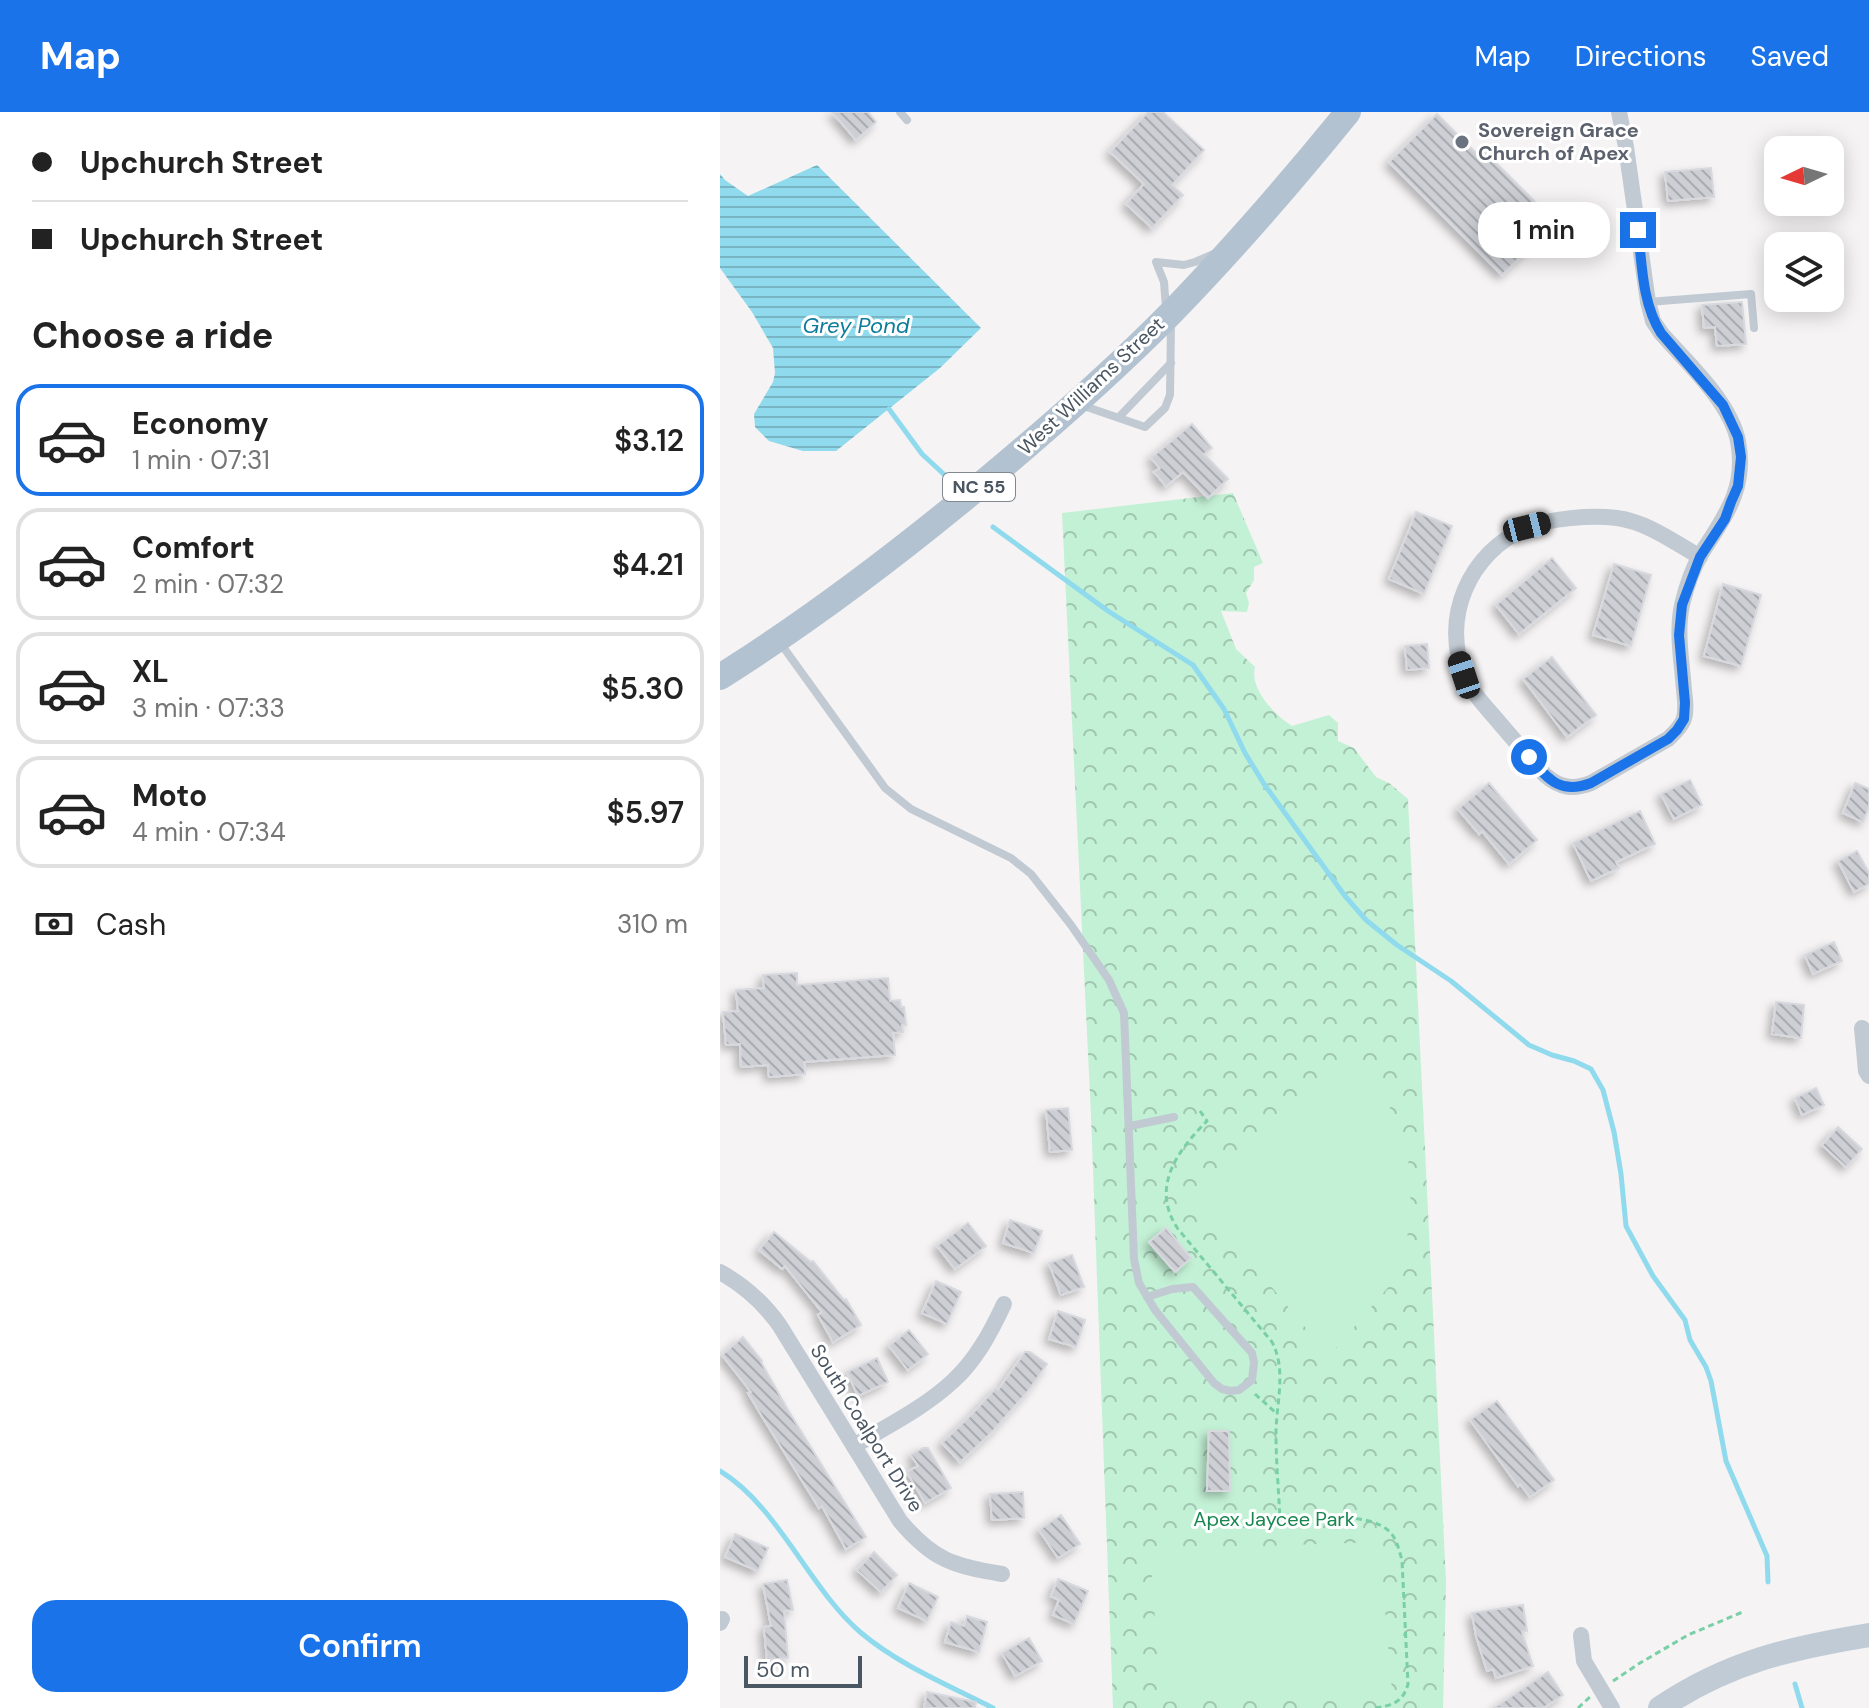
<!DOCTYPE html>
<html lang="en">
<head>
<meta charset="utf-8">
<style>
  :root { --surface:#fff; --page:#f6f6f6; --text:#222; --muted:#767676; --line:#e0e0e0; --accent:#1a73e8 }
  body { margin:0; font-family:"DM Sans",sans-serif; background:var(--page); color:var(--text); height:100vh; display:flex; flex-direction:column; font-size:30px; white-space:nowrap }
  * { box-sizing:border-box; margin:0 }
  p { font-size:26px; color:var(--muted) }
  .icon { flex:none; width:44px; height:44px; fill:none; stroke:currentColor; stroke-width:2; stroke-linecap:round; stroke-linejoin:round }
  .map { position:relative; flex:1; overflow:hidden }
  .panel { display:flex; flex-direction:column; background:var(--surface); width:720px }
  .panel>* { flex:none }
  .hud { display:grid; align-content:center; height:176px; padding:0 32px; background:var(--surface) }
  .needle { width:52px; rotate:265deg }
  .tools { position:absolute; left:1044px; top:24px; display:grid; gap:16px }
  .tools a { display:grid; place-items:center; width:80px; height:80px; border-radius:16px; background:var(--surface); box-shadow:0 4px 20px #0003; font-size:40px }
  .scale { position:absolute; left:24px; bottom:20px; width:118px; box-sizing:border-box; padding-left:8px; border:4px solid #4a5661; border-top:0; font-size:22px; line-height:28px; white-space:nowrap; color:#4a5661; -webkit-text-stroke:6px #fff; paint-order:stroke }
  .end { position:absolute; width:36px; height:36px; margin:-18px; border:10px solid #1a73e8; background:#fff; box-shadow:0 0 0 4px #fff }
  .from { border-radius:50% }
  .bubble { position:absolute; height:56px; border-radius:24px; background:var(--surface); box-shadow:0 4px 20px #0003; font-size:26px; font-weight:600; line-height:56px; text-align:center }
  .car { position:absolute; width:24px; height:48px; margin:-24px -12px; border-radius:10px; box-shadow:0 0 6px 2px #0007; background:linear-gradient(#222 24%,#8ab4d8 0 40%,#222 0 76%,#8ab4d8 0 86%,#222 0) }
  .hud b { display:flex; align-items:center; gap:28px; height:76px; font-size:30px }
  .hud b+b { border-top:2px solid var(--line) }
  .hud i { width:20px; height:20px; background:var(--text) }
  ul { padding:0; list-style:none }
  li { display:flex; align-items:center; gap:24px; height:112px; margin:0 16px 12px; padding:0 16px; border:4px solid var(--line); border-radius:24px }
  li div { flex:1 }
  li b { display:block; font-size:30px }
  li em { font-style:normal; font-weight:600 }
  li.active { border-color:var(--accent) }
  li>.icon { width:72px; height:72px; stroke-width:1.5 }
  h2 { padding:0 32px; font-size:36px; line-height:96px }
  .pay { display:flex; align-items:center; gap:20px; height:88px; padding:0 32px; font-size:30px }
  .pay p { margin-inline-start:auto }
  .action { display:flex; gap:16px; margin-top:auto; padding:16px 32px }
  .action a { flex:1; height:92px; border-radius:24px; background:var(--accent); color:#fff; font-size:32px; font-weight:600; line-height:92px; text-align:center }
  header { display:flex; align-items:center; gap:48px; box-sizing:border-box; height:112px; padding:0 40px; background:var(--accent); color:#fff }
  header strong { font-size:38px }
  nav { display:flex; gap:44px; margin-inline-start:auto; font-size:28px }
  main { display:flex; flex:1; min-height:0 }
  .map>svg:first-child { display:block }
  .forest { fill:url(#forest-crowns) }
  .pitch { fill:#c3f1d5 }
  .water { fill:url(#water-rules) }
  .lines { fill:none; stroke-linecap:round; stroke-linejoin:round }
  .stream { stroke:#90daee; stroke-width:5 }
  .building { fill:url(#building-back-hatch); stroke:#d7d9de; stroke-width:2; filter:url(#shadow) }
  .path { stroke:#7ad0a6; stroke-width:3; stroke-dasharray:6 4; stroke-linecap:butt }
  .lane { stroke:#c1cad2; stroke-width:8 }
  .street { stroke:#c1cad2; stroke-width:16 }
  .secondary { stroke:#c1cbd6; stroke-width:24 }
  .primary { stroke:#b3c2d1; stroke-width:26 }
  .route { stroke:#1a73e8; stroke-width:10 }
  .worship-dot { fill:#6b7280; stroke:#fff; stroke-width:3 }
  .labels { text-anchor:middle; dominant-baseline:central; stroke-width:6; stroke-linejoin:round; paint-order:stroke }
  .shield { fill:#fff; stroke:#808990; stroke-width:2 }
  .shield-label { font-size:18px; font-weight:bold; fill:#4a5661 }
  .worship-label { font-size:20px; font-weight:bold; fill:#5b616d; stroke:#fff; text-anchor:start }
  .street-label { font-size:20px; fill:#4a5661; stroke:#fff }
  .park-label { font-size:20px; fill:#17864f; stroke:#fff }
  .water-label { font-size:22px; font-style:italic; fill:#0c7c9b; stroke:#fff }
</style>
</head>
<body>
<header>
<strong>Map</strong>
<nav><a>Map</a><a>Directions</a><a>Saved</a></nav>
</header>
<main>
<section class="panel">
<div class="hud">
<b><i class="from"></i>Upchurch Street</b>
<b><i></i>Upchurch Street</b>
</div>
<h2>Choose a ride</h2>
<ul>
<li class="active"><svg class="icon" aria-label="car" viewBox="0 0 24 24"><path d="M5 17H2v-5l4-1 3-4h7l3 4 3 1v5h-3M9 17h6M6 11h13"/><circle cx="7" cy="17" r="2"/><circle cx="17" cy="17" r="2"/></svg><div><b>Economy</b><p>1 min · 07:31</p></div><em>$3.12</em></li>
<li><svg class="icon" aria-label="car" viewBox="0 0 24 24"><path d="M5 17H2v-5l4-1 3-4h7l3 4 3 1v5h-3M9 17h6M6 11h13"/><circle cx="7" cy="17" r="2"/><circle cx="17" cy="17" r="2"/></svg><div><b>Comfort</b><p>2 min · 07:32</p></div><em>$4.21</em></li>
<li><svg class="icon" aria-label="car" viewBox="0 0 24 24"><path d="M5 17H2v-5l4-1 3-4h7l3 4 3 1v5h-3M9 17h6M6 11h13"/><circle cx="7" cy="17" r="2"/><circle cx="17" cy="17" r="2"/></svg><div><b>XL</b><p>3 min · 07:33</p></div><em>$5.30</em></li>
<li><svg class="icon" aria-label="car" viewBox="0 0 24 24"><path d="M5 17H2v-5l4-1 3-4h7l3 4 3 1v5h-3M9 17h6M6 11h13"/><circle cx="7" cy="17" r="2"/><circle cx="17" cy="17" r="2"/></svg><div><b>Moto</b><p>4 min · 07:34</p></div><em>$5.97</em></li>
</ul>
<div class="pay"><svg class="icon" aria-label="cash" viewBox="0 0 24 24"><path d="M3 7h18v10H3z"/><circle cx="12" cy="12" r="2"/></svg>Cash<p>310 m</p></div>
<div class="action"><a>Confirm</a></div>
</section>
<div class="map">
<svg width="1149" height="1596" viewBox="0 0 1149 1596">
  <defs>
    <pattern id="forest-crowns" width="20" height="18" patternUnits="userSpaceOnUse" patternTransform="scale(2)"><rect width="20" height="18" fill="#c3f1d5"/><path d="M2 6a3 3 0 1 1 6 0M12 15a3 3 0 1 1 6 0" fill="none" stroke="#a0c6b0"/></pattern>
    <pattern id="water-rules" width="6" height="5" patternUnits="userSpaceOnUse" patternTransform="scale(2)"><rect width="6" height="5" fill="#90daee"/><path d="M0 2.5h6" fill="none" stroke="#78b4c4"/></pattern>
    <pattern id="building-back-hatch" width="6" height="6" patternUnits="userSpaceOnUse" patternTransform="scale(2)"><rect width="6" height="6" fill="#cdcfd5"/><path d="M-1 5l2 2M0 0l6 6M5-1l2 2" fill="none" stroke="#a8abb0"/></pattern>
    <filter id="shadow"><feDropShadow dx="-4.5" dy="4.5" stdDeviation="4" flood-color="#0004"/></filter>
  </defs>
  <rect width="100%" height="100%" fill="#f5f3f3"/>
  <path class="forest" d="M513 381 543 451 534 455V468L526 481 529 491 527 500 501 499 516 537 535 555C529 577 555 603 572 614L609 603 618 611V629L634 636 656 665 669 671 688 687 726 1470 723 1596H393L371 1004 342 401Z"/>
  <g class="pitch">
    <polygon points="633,943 669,993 688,1045 691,1095 685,1142 677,1165 609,1244 481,1090 479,1074"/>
    <polygon points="659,1430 672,1578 441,1590 430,1438"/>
  </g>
  <polygon class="water" points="97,53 261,216 220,256 116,339 83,339 49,329 35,315 34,302 53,270 55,261 53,236 32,200 0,156 0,62 5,68 28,84"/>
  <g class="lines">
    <g class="stream">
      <polyline points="169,297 202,342 229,367"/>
      <polyline points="273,415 388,499 473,553 504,597 525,641 544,672 625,784 646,808 677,833 731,869 809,933 832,943 854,949 871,957 883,978 894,1020 901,1062 906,1114 933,1164 965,1208 970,1228 986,1255 991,1269 1006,1349 1047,1444 1048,1470"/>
      <path d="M0 1359C58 1394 89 1476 140 1520 179 1553 228 1573 273 1596"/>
      <polyline points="1075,1572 1082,1596"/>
    </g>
  </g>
  <g class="building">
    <polygon points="112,0 148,0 156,10 136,28"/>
    <polygon points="428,0 443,0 484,38 452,73 463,83 432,116 406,92 424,72 390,40"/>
    <polygon points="717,2 761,46 766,41 835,110 782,163 669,50"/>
    <polygon points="991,56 994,85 948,89 945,60"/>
    <polygon points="1022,190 1026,232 997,234 995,215 984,216 982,193"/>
    <polygon points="472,312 492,336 484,342 508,367 488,386 463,360 446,374 434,360 440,356 431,346"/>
    <polygon points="696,400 732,414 704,482 669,467"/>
    <polygon points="832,446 856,476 799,522 776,493"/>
    <polygon points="894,452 931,463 911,534 873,523"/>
    <polygon points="1003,472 1041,483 1021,554 984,544"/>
    <polygon points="707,532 709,556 687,558 685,534"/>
    <polygon points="832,545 876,603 847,625 803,567"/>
    <polygon points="970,668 982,693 954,707 941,682"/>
    <polygon points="769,671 817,728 789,752 762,719 759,722 738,697"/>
    <polygon points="1135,671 1149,677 1149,695 1143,710 1123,701"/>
    <polygon points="920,699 935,732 896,750 899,756 871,769 853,731"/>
    <polygon points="1137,739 1149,761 1149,772 1134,780 1118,749"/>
    <polygon points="1114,830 1122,849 1093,862 1085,843"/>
    <polygon points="77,861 77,873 168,866 170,889 180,888 181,895 184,895 186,913 182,913 183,920 173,921 175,943 84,950 85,962 49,965 48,953 21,955 20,932 6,933 3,900 18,899 16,878 44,876 43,863"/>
    <polygon points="1056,890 1084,893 1081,926 1052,922"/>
    <polygon points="1096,976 1104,993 1082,1003 1075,986"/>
    <polygon points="348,996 352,1038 330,1040 326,998"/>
    <polygon points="1118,1015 1142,1037 1126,1055 1102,1033"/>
    <polygon points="290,1108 322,1119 314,1141 283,1131"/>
    <polygon points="248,1111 266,1134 235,1157 217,1134"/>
    <polygon points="446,1116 471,1146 455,1160 429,1130"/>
    <polygon points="54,1120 91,1150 93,1149 124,1188 126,1187 141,1213 113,1230 98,1203 102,1200 65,1154 62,1157 39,1138"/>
    <polygon points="352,1143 364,1175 341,1183 329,1151"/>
    <polygon points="216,1169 241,1180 227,1212 202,1201"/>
    <polygon points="338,1199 365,1208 356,1235 329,1227"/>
    <polygon points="189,1218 208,1242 188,1258 169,1234"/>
    <polygon points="23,1225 42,1249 41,1250 68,1298 146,1425 126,1437 102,1394 99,1396 46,1311 28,1281 31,1280 2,1243"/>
    <polygon points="305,1240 310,1240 327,1252 308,1279 272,1320 240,1350 222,1331 252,1302 276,1276 278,1278"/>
    <polygon points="157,1246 168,1270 138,1284 127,1260"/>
    <polygon points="777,1289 834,1368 810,1385 800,1372 798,1374 750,1308"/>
    <polygon points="489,1319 509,1319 510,1379 487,1379"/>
    <polygon points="203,1336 208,1336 231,1376 205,1391 187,1360 198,1354 191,1343"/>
    <polygon points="303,1380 304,1406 272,1408 270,1382"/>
    <polygon points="341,1403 360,1432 338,1446 319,1418"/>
    <polygon points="15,1422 48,1436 38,1459 5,1445"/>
    <polygon points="154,1440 177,1463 161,1480 137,1458"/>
    <polygon points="338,1467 368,1479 354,1512 333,1503 339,1488 331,1484"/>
    <polygon points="67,1468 73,1498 64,1499 68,1546 47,1548 44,1515 51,1514 43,1472"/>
    <polygon points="189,1471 218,1485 207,1509 178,1496"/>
    <polygon points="803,1493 807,1519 802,1520 813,1554 776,1566 773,1557 767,1559 756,1524 752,1501"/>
    <polygon points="247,1504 267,1510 259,1540 225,1530 231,1510 244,1514"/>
    <polygon points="309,1526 322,1549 295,1564 282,1541"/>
    <polygon points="828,1560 843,1583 823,1596 774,1596"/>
    <polygon points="207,1580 256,1590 255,1596 204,1596"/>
  </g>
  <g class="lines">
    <g class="path">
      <path d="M480 999 487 1009C457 1039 430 1076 458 1117L552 1230C567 1258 556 1292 556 1322 556 1352 559 1381 560 1410 590 1408 646 1397 670 1420 677 1428 679 1438 682 1448L688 1572C683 1591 671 1594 653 1596"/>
      <polyline points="535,1282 556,1301"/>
      <polyline points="893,1569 920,1551 968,1523 1025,1499"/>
      <polyline points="858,1596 870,1585"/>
    </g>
    <g class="lane">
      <polyline points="180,0 187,8"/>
      <polyline points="928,190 1031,182 1034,216"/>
      <polyline points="446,197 444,170 436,150 464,153 475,150 496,141"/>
      <polyline points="361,293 425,315 445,296 450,283 451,211"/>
      <polyline points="399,305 451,251"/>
      <polyline points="61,532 165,676 191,697 291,746 311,762 351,813 389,868 404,901 414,1147 419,1171 435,1198 494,1271 502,1277 511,1279 519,1278 532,1268 534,1250 532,1241 473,1175 452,1177 427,1185"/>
      <polyline points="410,1014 454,1005"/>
    </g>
    <g class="street">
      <path d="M899 0 906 35 928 190 933 209 941 221C967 251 1010 289 1018 329 1027 377 1005 404 981 442 973 456 966 476 962 493 956 521 962 550 964 578 965 588 967 600 963 609 960 616 953 622 948 627L871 671C853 678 840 676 825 663 809 645 793 627 777 608 765 594 752 581 745 564 720 506 750 440 806 416 830 406 871 403 897 406 927 410 954 430 980 445"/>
      <polyline points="1142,916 1146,959 1149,964"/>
      <path d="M0 1160C25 1174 44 1191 60 1214L180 1409C213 1448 233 1454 282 1462"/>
      <path d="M134 1334C167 1314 204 1296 233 1269 256 1248 271 1220 284 1192"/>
      <polyline points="0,1511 2,1507"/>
      <polyline points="861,1523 864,1549 892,1596"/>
    </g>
    <path class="secondary" d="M940 1596C1008 1550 1070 1536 1149 1523"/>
    <path class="primary" d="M0 565C84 512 163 453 240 390 313 330 385 268 452 200 514 136 572 69 628 0"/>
  </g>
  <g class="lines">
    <path class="route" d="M809 645C828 667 840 683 871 671L948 627 957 618 964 607 965 591 959 523 962 493 980 445 1005 407 1011 390 1018 374 1021 345 1018 325 1003 293 941 221C922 191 922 152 918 118"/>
  </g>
  <circle class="worship-dot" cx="742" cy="30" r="8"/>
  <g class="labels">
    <rect class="shield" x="223" y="361" width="72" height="28" rx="6"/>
    <g class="shield-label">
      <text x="259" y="375">NC 55</text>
    </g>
    <g class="worship-label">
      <text x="758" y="18">Sovereign Grace<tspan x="758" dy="23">Church of Apex</tspan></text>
    </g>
    <g class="street-label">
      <text transform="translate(371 274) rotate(-43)">West Williams Street</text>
      <text transform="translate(147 1316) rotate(58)">South Coalport Drive</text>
    </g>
    <g class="park-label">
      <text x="554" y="1407">Apex Jaycee Park</text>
    </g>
    <g class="water-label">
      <text x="136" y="213">Grey Pond</text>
    </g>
  </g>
</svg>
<div class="tools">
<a><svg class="needle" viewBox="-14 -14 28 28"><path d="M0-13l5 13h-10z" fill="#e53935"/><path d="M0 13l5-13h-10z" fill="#767676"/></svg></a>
<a><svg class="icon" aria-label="layers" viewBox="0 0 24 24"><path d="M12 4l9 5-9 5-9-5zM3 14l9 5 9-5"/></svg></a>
</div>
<div class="scale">50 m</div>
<i class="end from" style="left:809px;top:645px"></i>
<i class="end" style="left:918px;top:118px"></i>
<div class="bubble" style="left:758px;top:90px;width:132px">1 min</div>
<i class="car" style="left:807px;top:415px;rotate:76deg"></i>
<i class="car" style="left:744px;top:563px;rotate:342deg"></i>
</div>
</main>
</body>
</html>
